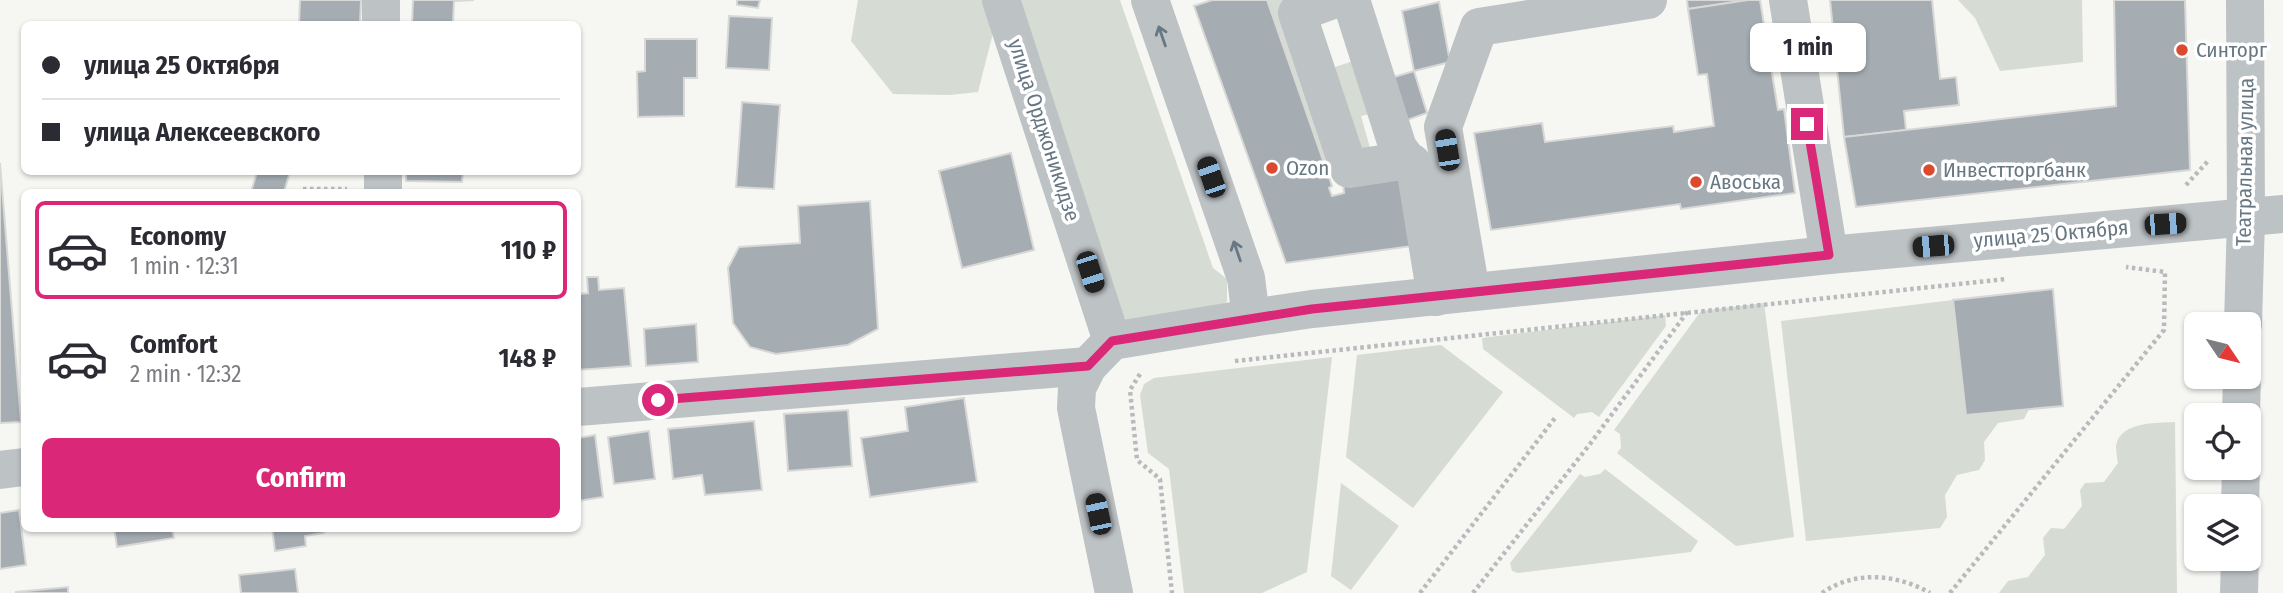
<!DOCTYPE html>
<html lang="en">
<head>
<meta charset="utf-8">
<style>
  :root { --surface:#fff; --page:#f7f7f7; --text:#2b2b33; --muted:#7c7c81; --line:#e1e1e2; --accent:#db2777 }
  body { margin:0; font-family:"Fira Sans Condensed",sans-serif; background:var(--page); color:var(--text); height:100vh; display:flex; flex-direction:column; font-size:26px; white-space:nowrap }
  * { box-sizing:border-box; margin:0 }
  p { font-size:23px; color:var(--muted) }
  .icon { flex:none; width:38px; height:38px; fill:none; stroke:currentColor; stroke-width:2; stroke-linecap:round; stroke-linejoin:round }
  .map { position:relative; flex:1; overflow:hidden }
  .details { position:absolute; left:21px; top:189px; width:560px; height:343px; display:flex; flex-direction:column; background:var(--surface); border-radius:10px; box-shadow:0 2px 5px #0004 }
  .details>* { flex:none }
  .top-card { position:absolute; left:21px; top:21px; width:560px; height:154px; border-radius:10px; box-shadow:0 2px 5px #0004; display:grid; align-content:center; height:154px; padding:0 21px; background:var(--surface) }
  .needle { width:46px; rotate:125deg }
  .fabs { position:absolute; left:2184px; top:312px; display:grid; gap:14px }
  .fabs a { display:grid; place-items:center; width:77px; height:77px; border-radius:10px; background:var(--surface); box-shadow:0 2px 5px #0004; font-size:35px }
  .end { position:absolute; width:32px; height:32px; margin:-16px; border:9px solid #db2777; background:#fff; box-shadow:0 0 0 4px #fff }
  .from { border-radius:50% }
  .bubble { position:absolute; height:49px; border-radius:10px; background:var(--surface); box-shadow:0 2px 5px #0004; font-size:23px; font-weight:700; line-height:49px; text-align:center }
  .car { position:absolute; width:21px; height:42px; margin:-21px -10px; border-radius:9px; box-shadow:0 0 5px 2px #0007; background:linear-gradient(#222 24%,#8ab4d8 0 40%,#222 0 76%,#8ab4d8 0 86%,#222 0) }
  .top-card b { display:flex; align-items:center; gap:24px; height:66px; font-size:26px }
  .top-card b+b { border-top:2px solid var(--line) }
  .top-card i { width:18px; height:18px; background:var(--text) }
  ul { padding:12px 0 0; list-style:none }
  li { display:flex; align-items:center; gap:21px; height:98px; margin:0 14px 10px; padding:0 7px; border:4px solid transparent; border-radius:10px }
  li div { flex:1 }
  li b { display:block; font-size:26px }
  li em { font-style:normal; font-weight:700 }
  li.active { border-color:var(--accent) }
  li>.icon { width:63px; height:63px; stroke-width:1.5 }
  .cta { display:flex; gap:14px; margin-top:auto; padding:14px 21px }
  .cta a { flex:1; height:80px; border-radius:10px; background:var(--accent); color:#fff; font-size:28px; font-weight:700; line-height:80px; text-align:center }
  .map>svg:first-child { display:block }
  .green { fill:#d6dbd3 }
  .building { fill:#a5adb3; stroke:#d8d8d6; stroke-width:2 }
  .lines { fill:none; stroke-linecap:round; stroke-linejoin:round }
  .path { stroke:#b8bbbd; stroke-width:4.5; stroke-dasharray:3.5 3.5; stroke-linecap:butt }
  .minor { stroke:#bdc2c5; stroke-width:38 }
  .oneway { stroke:#677883 }
  .route { stroke:#db2777; stroke-width:9 }
  .poi-dot { fill:#dc492e; stroke:#fff; stroke-width:2.5 }
  .labels { text-anchor:middle; dominant-baseline:central; stroke-width:7; stroke-linejoin:round; paint-order:stroke }
  .poi-label { font-size:21px; fill:#677883; stroke:#fff; text-anchor:start }
  .street-label { font-size:21px; fill:#677883; stroke:#fff }
</style>
</head>
<body>
<div class="map">
<svg width="2283" height="593" viewBox="0 0 2283 593">
  <rect width="100%" height="100%" fill="#f6f6f3"/>
  <g class="green">
    <polygon points="858,0 983,0 993,33 978,92 949,95 893,94 851,41"/>
    <polygon points="1012,0 1120,0 1213,268 1227,279 1227,301 1220,308 1126,323"/>
    <polygon points="1267,0 1306,0 1340,168 1327,172"/>
    <polygon points="1958,0 2082,0 2083,62 2000,71 1975,18"/>
    <polygon points="1365,57 1381,111 1361,116 1372,155 1352,159 1335,67"/>
    <polygon points="1953,300 1966,415 2029,409 2024,419 1998,423 1984,442 1985,460 1979,470 1957,475 1945,495 1947,517 1940,528 1806,541 1781,321"/>
    <polygon points="1764,303 1794,537 1736,546 1617,453 1621,448 1620,434 1614,430 1701,311"/>
    <polygon points="1665,315 1666,326 1599,417 1592,412 1577,414 1574,418 1483,349 1482,338"/>
    <polygon points="1441,345 1503,392 1413,508 1346,457 1357,355"/>
    <polygon points="1332,357 1307,572 1262,593 1184,593 1169,469 1148,453 1140,395 1144,384 1154,378"/>
    <path d="M2175 422 2177 593H1999L2008 581 2028 577 2045 555 2043 538 2051 528 2064 529 2082 506 2080 490 2085 483 2104 482 2118 463C2117 458 2116 451 2116 446 2120 421 2158 423 2175 422Z"/>
    <polygon points="1605,469 1698,541 1691,552 1518,573 1512,571 1510,563 1580,474 1585,477 1600,474"/>
    <polygon points="1341,483 1399,526 1351,590 1331,576"/>
  </g>
  <g class="building">
    <polygon points="300,0 361,0 360,24 299,24"/>
    <polygon points="413,0 474,0 454,1 453,24 412,24"/>
    <polygon points="737,0 760,0 758,8 737,5"/>
    <polygon points="1212,0 1267,0 1332,186 1329,188 1332,196 1344,193 1343,181 1410,172 1420,245 1286,263 1194,6"/>
    <polygon points="1687,0 1748,0 1688,9"/>
    <polygon points="1748,0 1760,0 1778,110 1784,109 1795,193 1681,209 1680,204 1491,230 1474,133 1542,123 1545,142 1673,126 1674,132 1714,126 1707,74 1698,75 1688,9"/>
    <polygon points="1830,0 1932,0 1940,79 1956,77 1959,105 1904,111 1906,130 1844,137"/>
    <polygon points="2114,0 2185,0 2190,170 1856,207 1844,137 2116,106"/>
    <polygon points="1439,2 1450,62 1414,71 1402,11"/>
    <polygon points="729,16 772,18 769,70 726,68"/>
    <polygon points="645,39 697,39 697,78 684,78 684,116 638,117 637,72 645,71"/>
    <polygon points="1414,71 1427,113 1396,124 1381,81"/>
    <polygon points="742,102 780,105 774,189 736,187"/>
    <polygon points="1011,153 1034,250 962,268 939,171"/>
    <polygon points="0,163 21,422 0,423"/>
    <polygon points="257,172 290,172 284,192 251,192"/>
    <polygon points="406,172 463,172 462,182 406,181"/>
    <polygon points="870,201 878,329 848,345 776,354 750,347 733,323 728,268 739,247 800,243 798,206"/>
    <polygon points="587,277 598,277 599,290 624,288 631,366 578,370 578,304 580,304 579,294 588,293"/>
    <polygon points="2053,289 2063,406 1966,415 1953,300"/>
    <polygon points="696,324 698,362 646,366 644,329"/>
    <polygon points="964,398 977,482 870,497 861,438 908,431 905,407"/>
    <polygon points="848,410 852,466 788,471 784,414"/>
    <polygon points="754,421 762,490 705,495 702,475 673,479 668,429"/>
    <polygon points="649,431 655,479 614,484 608,437"/>
    <polygon points="595,435 603,497 578,501 578,438"/>
    <polygon points="19,510 26,565 0,569 0,513"/>
    <polygon points="114,528 172,528 174,538 117,547"/>
    <polygon points="272,528 323,528 324,533 305,536 306,546 275,551"/>
    <polygon points="295,569 298,593 241,593 239,575"/>
    <polygon points="68,587 68,593 16,593 16,592"/>
  </g>
  <g class="lines">
    <g class="path">
      <polyline points="2186,185 2208,161"/>
      <polyline points="303,189 347,189"/>
      <polyline points="1235,361 2006,279"/>
      <polyline points="1140,374 1130,390 1137,460 1160,479 1172,593"/>
      <polyline points="1420,593 1555,418"/>
      <polyline points="1473,593 1590,444 1688,311"/>
      <path d="M1822 593C1855 570 1897 574 1930 593"/>
      <polyline points="1950,593 2164,330 2165,272 2126,267"/>
    </g>
    <g class="minor">
      <polyline points="381,0 381,24"/>
      <polyline points="1001,0 1112,341"/>
      <polyline points="1150,0 1246,278 1251,318"/>
      <polyline points="1333,0 1297,13 1349,169 1402,161 1412,163 1415,167 1436,297"/>
      <polyline points="1351,0 1398,148 1408,161"/>
      <polyline points="1788,0 1829,255"/>
      <polyline points="383,172 383,192"/>
      <polyline points="1471,292 1443,127 1479,27 1648,0"/>
      <polyline points="2243,324 2246,219 2245,0"/>
      <polyline points="578,407 1088,366"/>
      <polyline points="2241,415 2242,376"/>
      <polyline points="0,470 24,467"/>
      <polyline points="2240,506 2241,467"/>
      <polyline points="1114,593 1076,408 1077,388 1088,366 1112,341 1251,318 1312,309 1829,255 2283,214"/>
      <polyline points="2239,593 2240,558"/>
    </g>
  </g>
  <defs><path id="oneway-shaft" d="M-6 0H5M1.5-3L5.5 0L1.5 3" fill="none" stroke-width="1.6" stroke-linecap="round" stroke-linejoin="round" transform="scale(1.75)"/></defs>
  <g class="oneway">
    <use href="#oneway-shaft" transform="translate(1162 36) rotate(-109)"/>
    <use href="#oneway-shaft" transform="translate(1237 251) rotate(-109)"/>
  </g>
  <g class="lines">
    <polyline class="route" points="658,400 1088,366 1112,341 1312,309 1829,255 1807,124"/>
  </g>
  <g class="poi-dot">
    <circle cx="2182" cy="50" r="7"/>
    <circle cx="1272" cy="168" r="7"/>
    <circle cx="1929" cy="170" r="7"/>
    <circle cx="1696" cy="182" r="7"/>
  </g>
  <g class="labels">
    <g class="poi-label">
      <text x="2196" y="50">Синторг</text>
      <text x="1286" y="168">Ozon</text>
      <text x="1943" y="170">Инвестторгбанк</text>
      <text x="1710" y="182">Авоська</text>
    </g>
    <g class="street-label">
      <text transform="translate(1044 130) rotate(72)">улица Орджоникидзе</text>
      <text transform="translate(2245 162) rotate(-89)">Театральная улица</text>
      <text transform="translate(2051 234) rotate(-5)">улица 25 Октября</text>
    </g>
  </g>
</svg>
<div class="fabs">
<a><svg class="needle" viewBox="-14 -14 28 28"><path d="M0-13l5 13h-10z" fill="#e53935"/><path d="M0 13l5-13h-10z" fill="#7c7c81"/></svg></a>
<a><svg class="icon" aria-label="locate" viewBox="0 0 24 24"><circle cx="12" cy="12" r="6"/><path d="M12 2v4M12 18v4M2 12h4M18 12h4"/></svg></a>
<a><svg class="icon" aria-label="layers" viewBox="0 0 24 24"><path d="M12 4l9 5-9 5-9-5zM3 14l9 5 9-5"/></svg></a>
</div>
<i class="end from" style="left:658px;top:400px"></i>
<i class="end" style="left:1807px;top:124px"></i>
<div class="bubble" style="left:1750px;top:23px;width:116px">1 min</div>
<i class="car" style="left:1447px;top:150px;rotate:351deg"></i>
<i class="car" style="left:1211px;top:177px;rotate:341deg"></i>
<i class="car" style="left:2165px;top:224px;rotate:86deg"></i>
<i class="car" style="left:1933px;top:246px;rotate:265deg"></i>
<i class="car" style="left:1090px;top:272px;rotate:162deg"></i>
<i class="car" style="left:1098px;top:514px;rotate:348deg"></i>
<div class="top-card">
<b><i class="from"></i>улица 25 Октября</b>
<b><i></i>улица Алексеевского</b>
</div>
<section class="details">
<ul>
<li class="active"><svg class="icon" aria-label="car" viewBox="0 0 24 24"><path d="M5 17H2v-5l4-1 3-4h7l3 4 3 1v5h-3M9 17h6M6 11h13"/><circle cx="7" cy="17" r="2"/><circle cx="17" cy="17" r="2"/></svg><div><b>Economy</b><p>1 min · 12:31</p></div><em>110 ₽</em></li>
<li><svg class="icon" aria-label="car" viewBox="0 0 24 24"><path d="M5 17H2v-5l4-1 3-4h7l3 4 3 1v5h-3M9 17h6M6 11h13"/><circle cx="7" cy="17" r="2"/><circle cx="17" cy="17" r="2"/></svg><div><b>Comfort</b><p>2 min · 12:32</p></div><em>148 ₽</em></li>
</ul>
<div class="cta"><a>Confirm</a></div>
</section>
</div>
</body>
</html>
